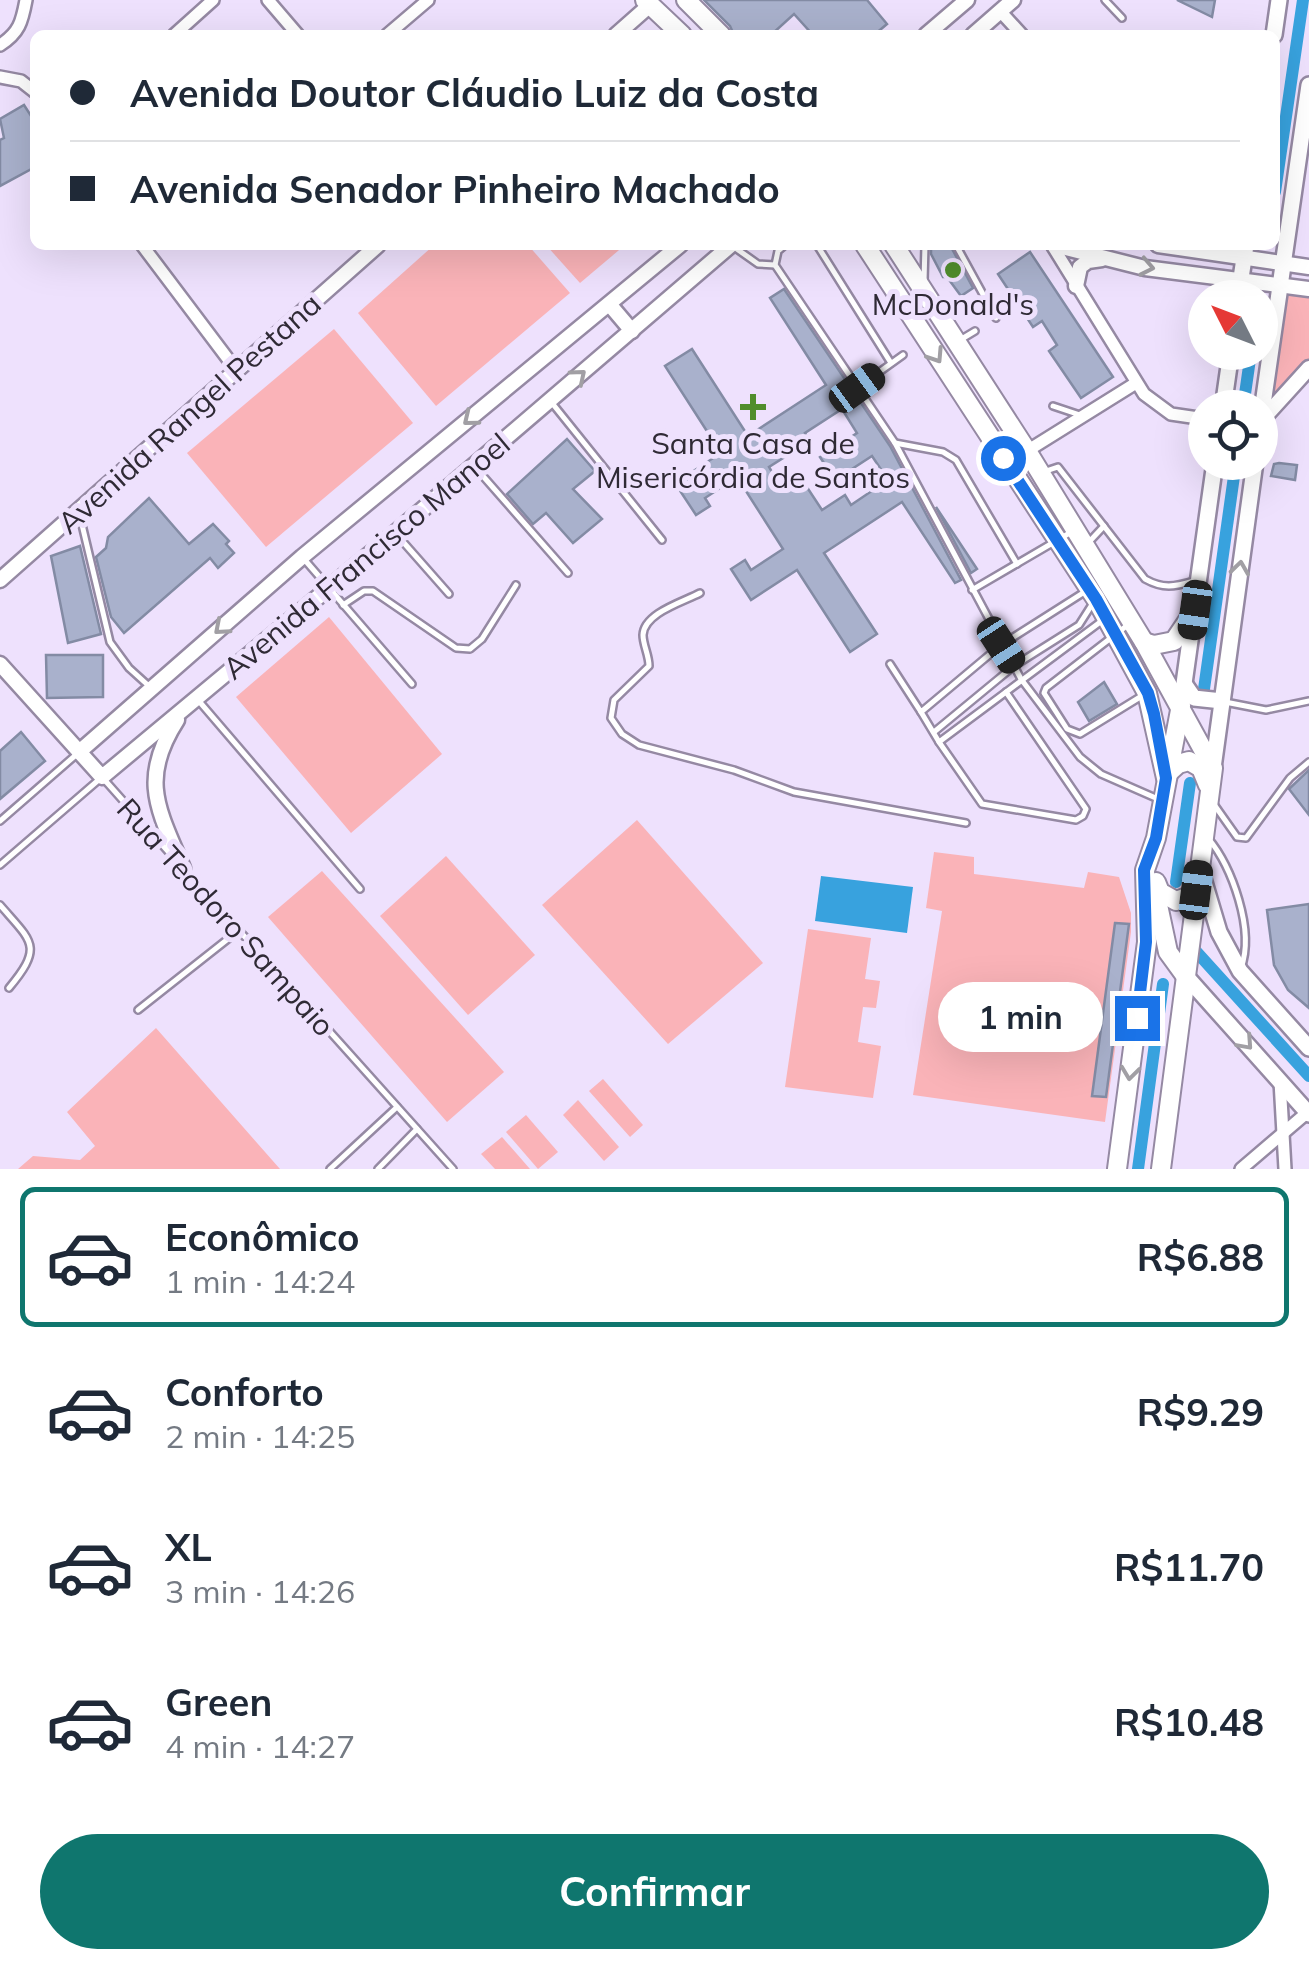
<!DOCTYPE html>
<html lang="pt">
<head>
<meta charset="utf-8">
<style>
  :root { --surface:#fff; --page:#f2f2f3; --text:#1f2937; --muted:#747a83; --line:#e0e1e3; --accent:#0f766e }
  body { margin:0; font-family:Mulish,sans-serif; background:var(--page); color:var(--text); height:100vh; display:flex; flex-direction:column; font-size:38px; white-space:nowrap }
  * { box-sizing:border-box; margin:0 }
  p { font-size:32px; color:var(--muted) }
  .icon { flex:none; width:55px; height:55px; fill:none; stroke:currentColor; stroke-width:2; stroke-linecap:round; stroke-linejoin:round }
  .map { position:relative; height:1169px; overflow:hidden }
  .panel { display:flex; flex-direction:column; background:var(--surface); flex:1 }
  .panel>* { flex:none }
  .banner { position:absolute; left:30px; top:30px; width:1250px; height:220px; border-radius:15px; box-shadow:0 10px 40px #0002; display:grid; align-content:center; height:220px; padding:0 40px; background:var(--surface) }
  .needle { width:65px; rotate:312deg }
  .tools { position:absolute; left:1188px; top:280px; display:grid; gap:20px }
  .tools a { display:grid; place-items:center; width:90px; height:90px; border-radius:50%; background:var(--surface); box-shadow:0 10px 40px #0002; font-size:50px }
  .end { position:absolute; width:45px; height:45px; margin:-22px; border:12px solid #1a73e8; background:#fff; box-shadow:0 0 0 5px #fff }
  .from { border-radius:50% }
  .bubble { position:absolute; height:70px; border-radius:35px; background:var(--surface); box-shadow:0 10px 40px #0002; font-size:32px; font-weight:700; line-height:70px; text-align:center }
  .car { position:absolute; width:30px; height:60px; margin:-30px -15px; border-radius:12px; box-shadow:0 0 8px 2px #0007; background:linear-gradient(#222 24%,#8ab4d8 0 40%,#222 0 76%,#8ab4d8 0 86%,#222 0) }
  .banner b { display:flex; align-items:center; gap:35px; height:95px; font-size:38px }
  .banner b+b { border-top:2px solid var(--line) }
  .banner i { width:25px; height:25px; background:var(--text) }
  ul { padding:18px 0 0; list-style:none }
  li { display:flex; align-items:center; gap:30px; height:140px; margin:0 20px 15px; padding:0 20px; border:5px solid transparent; border-radius:15px }
  li div { flex:1 }
  li b { display:block; font-size:38px }
  li em { font-style:normal; font-weight:700 }
  li.current { border-color:var(--accent) }
  li>.icon { width:90px; height:90px; stroke-width:1.5 }
  .action { display:flex; gap:20px; margin-top:auto; padding:20px 40px }
  .action a { flex:1; height:115px; border-radius:60px; background:var(--accent); color:#fff; font-size:40px; font-weight:700; line-height:115px; text-align:center }
  .map>svg:first-child { display:block }
  .green { fill:#fab3b8 }
  .water { fill:#38a2de }
  .lines { fill:none; stroke-linecap:round; stroke-linejoin:round }
  .canal { stroke:#38a2de; stroke-width:12 }
  .building { fill:#a9b1cc; stroke:#838ba4; stroke-width:2.5; fill-rule:evenodd }
  .service-casing { stroke:#9589a3; stroke-width:10 }
  .minor-casing { stroke:#9589a3; stroke-width:16 }
  .tertiary-casing { stroke:#9589a3; stroke-width:19 }
  .secondary-casing { stroke:#9589a3; stroke-width:20 }
  .primary-casing { stroke:#9589a3; stroke-width:22 }
  .service { stroke:#fff; stroke-width:5 }
  .minor { stroke:#fff; stroke-width:11 }
  .tertiary { stroke:#fff; stroke-width:14 }
  .secondary { stroke:#fff; stroke-width:15 }
  .primary { stroke:#fff; stroke-width:18 }
  .oneway { stroke:#a19fa4 }
  .route { stroke:#1a73e8; stroke-width:12 }
  .poi-dot { fill:#508d2c; stroke:#eee1fd; stroke-width:4 }
  .labels { text-anchor:middle; dominant-baseline:central; stroke-width:10; stroke-linejoin:round; paint-order:stroke }
  .poi-label { font-size:30px; fill:#2f2a35; stroke:#eee1fd }
  .street-label { font-size:30px; fill:#2f2a35; stroke:#eee1fd }
</style>
</head>
<body>
<div class="map">
<svg width="1309" height="1169" viewBox="0 0 1309 1169">
  <rect width="100%" height="100%" fill="#eee1fd"/>
  <g class="green">
    <polygon points="434,245 528,245 570,293 436,406 358,313"/>
    <polygon points="546,245 625,245 580,283"/>
    <polygon points="1284,291 1309,292 1309,362 1265,412"/>
    <polygon points="334,329 413,423 266,547 187,453"/>
    <polygon points="329,617 442,754 351,833 236,697"/>
    <polygon points="637,820 763,963 668,1044 542,905"/>
    <polygon points="934,852 974,857 974,874 1084,888 1088,872 1119,877 1131,913 1131,932 1105,1122 913,1095 942,911 926,908"/>
    <polygon points="446,856 535,955 468,1015 380,916"/>
    <polygon points="322,871 504,1072 447,1122 268,917"/>
    <polygon points="808,929 871,938 865,979 880,981 876,1008 863,1007 858,1042 881,1046 873,1098 785,1087"/>
    <polygon points="156,1028 280,1169 18,1169 33,1156 80,1160 95,1146 67,1112"/>
    <polygon points="603,1079 643,1125 630,1137 589,1091"/>
    <polygon points="578,1100 619,1147 604,1161 563,1115"/>
    <polygon points="526,1115 558,1152 538,1169 506,1132"/>
    <polygon points="502,1137 530,1169 495,1169 481,1154"/>
  </g>
  <polygon class="water" points="821,876 913,887 907,933 815,921"/>
  <g class="lines">
    <g class="canal">
      <polyline points="1275,192 1303,0"/>
      <polyline points="1243,408 1251,352"/>
      <polyline points="1204,689 1236,462"/>
      <polyline points="1176,882 1190,783"/>
      <polyline points="1193,948 1309,1076"/>
      <polyline points="1138,1169 1163,984"/>
    </g>
  </g>
  <g class="building">
    <polygon points="704,0 867,0 887,24 874,35 813,35 794,14 771,35 734,35 730,26"/>
    <polygon points="1177,0 1215,0 1212,17"/>
    <polygon points="24,105 35,122 35,167 0,186 0,140 4,138 0,119"/>
    <polygon points="937,245 950,245 973,288 961,296 947,277 943,277 931,254 931,249"/>
    <polygon points="1030,252 1113,377 1081,398 1049,351 1057,345 1042,321 1033,327 998,274"/>
    <path d="M784 289 890 446 961 580 955 583 902 502 824 553 877 634 850 652 797 570 751 600 731 569 745 560 751 570 783 549 737 477 705 498 710 506 696 515 675 483 721 453 665 366 692 349 748 436 826 385 770 298ZM842 409 857 433 820 457 835 480 872 456 888 480 851 505 845 495 822 510 797 472 779 484 769 467 810 441 805 433Z"/>
    <polygon points="567,439 595,471 573,489 602,519 573,543 546,513 533,524 507,494"/>
    <polygon points="1279,463 1297,465 1295,480 1271,476 1274,464"/>
    <polygon points="149,498 189,544 213,524 229,541 226,544 234,553 218,568 210,558 124,633 111,617 96,557 106,548 108,537"/>
    <polygon points="936,507 977,569 971,573"/>
    <polygon points="80,546 101,634 68,643 51,556"/>
    <polygon points="46,655 103,655 103,697 47,698"/>
    <polygon points="1104,682 1117,704 1089,721 1078,702"/>
    <polygon points="21,732 45,761 0,799 0,751"/>
    <polygon points="1309,770 1309,815 1289,789"/>
    <polygon points="1309,904 1309,1008 1288,990 1274,965 1267,910"/>
    <polygon points="1115,923 1129,924 1106,1097 1092,1096"/>
  </g>
  <g class="lines">
    <defs>
      <g id="service">
        <polyline points="1105,0 1122,18"/>
        <polyline points="785,245 778,251 775,265 895,443 1021,679 1080,757 1101,774 1158,799"/>
        <polyline points="817,245 891,363"/>
        <polyline points="956,245 996,318"/>
        <polyline points="734,247 758,264 775,265"/>
        <polyline points="924,281 925,245"/>
        <polyline points="960,340 975,331"/>
        <polyline points="857,388 903,355"/>
        <polyline points="552,403 662,540"/>
        <polyline points="1053,406 1083,416"/>
        <polyline points="895,443 943,452 956,460 1017,564"/>
        <polyline points="475,467 568,573"/>
        <path d="M1043 472 1058 467 1145 579C1163 589 1174 587 1194 581"/>
        <polyline points="79,512 110,642 129,668 150,687"/>
        <polyline points="397,535 449,594"/>
        <polyline points="1089,542 1104,526"/>
        <polyline points="304,559 412,684"/>
        <polyline points="972,590 1073,531"/>
        <path d="M700 593C683 602 644 613 643 635 643 645 649 655 649 666L614 700 611 718 622 734 639 745 734 770 794 792 966 823"/>
        <polyline points="343,605 364,591 373,591 456,648 470,649 482,639 516,585"/>
        <polyline points="1129,624 1046,688 1044,693 1067,729 1080,734 1145,694"/>
        <polyline points="890,664 921,712 1001,645 1086,591"/>
        <polyline points="198,700 360,889"/>
        <polyline points="1225,702 1266,710 1309,701"/>
        <polyline points="921,712 939,742 1103,620"/>
        <polyline points="934,732 1014,666 1079,625 1093,603"/>
        <polyline points="939,742 982,804 1076,820 1083,816 1086,809 1006,692"/>
        <polyline points="1213,803 1237,837 1246,838 1290,778 1309,762"/>
        <polyline points="0,821 77,754"/>
        <path d="M1208 838C1232 867 1255 930 1241 968"/>
        <polyline points="0,865 102,777 173,857"/>
        <polyline points="184,869 453,1169"/>
        <path d="M0 905C32 942 44 946 9 988"/>
        <polyline points="138,1010 238,931"/>
        <polyline points="330,1169 397,1107"/>
        <polyline points="378,1169 417,1129"/>
      </g>
      <g id="minor">
        <polyline points="268,0 298,35"/>
        <polyline points="1000,11 1022,35"/>
        <polyline points="174,35 213,0"/>
        <polyline points="387,35 428,0"/>
        <path d="M0 45C19 33 22 22 26 0"/>
        <polyline points="0,77 21,81 35,92"/>
        <polyline points="142,245 237,371"/>
        <polyline points="1052,245 1144,394 1171,414 1205,419"/>
        <polyline points="1027,451 1136,383"/>
        <polyline points="1280,1081 1285,1169"/>
        <polyline points="1241,1169 1309,1111"/>
      </g>
      <g id="tertiary">
        <polyline points="616,35 650,5"/>
        <polyline points="926,35 967,0"/>
        <polyline points="973,35 1013,0"/>
        <polyline points="1054,245 1145,268 1309,289"/>
        <polyline points="1158,245 1309,267"/>
        <polyline points="1076,286 1080,267 1088,261 1102,259"/>
        <polyline points="610,305 632,331"/>
        <polyline points="1260,422 1309,368"/>
        <polyline points="0,580 378,245"/>
        <polyline points="0,664 102,777 395,533 731,245"/>
        <path d="M177 720C139 779 158 809 183 868"/>
        <polyline points="79,752 302,557 680,245"/>
      </g>
      <g id="secondary">
        <polyline points="1274,35 1279,0"/>
        <polyline points="1238,298 1246,245"/>
        <polyline points="1223,408 1231,352"/>
        <polyline points="1260,425 1309,85"/>
        <polyline points="1185,685 1194,698 1222,701"/>
        <polyline points="1181,705 1215,462"/>
        <polyline points="1213,768 1255,462"/>
        <polyline points="1201,872 1219,932 1240,971 1309,1048"/>
        <polyline points="1184,974 1309,1114"/>
      </g>
      <g id="primary">
        <polyline points="645,0 682,35"/>
        <polyline points="686,0 721,35"/>
        <polyline points="865,245 1096,599 1147,693 1166,778"/>
        <polyline points="894,245 1027,451 1144,642 1213,768 1161,1169"/>
        <polyline points="1144,642 1154,645 1174,641 1195,610"/>
        <polyline points="1167,774 1178,764 1189,761 1201,768 1208,785"/>
        <polyline points="1156,882 1160,892 1176,901 1190,896 1195,890"/>
        <polyline points="1155,891 1168,952 1184,974"/>
        <polyline points="1117,1169 1147,942 1145,870 1156,838 1181,705"/>
      </g>
    </defs>
    <use href="#service" class="service-casing"/>
    <use href="#minor" class="minor-casing"/>
    <use href="#tertiary" class="tertiary-casing"/>
    <use href="#secondary" class="secondary-casing"/>
    <use href="#primary" class="primary-casing"/>
    <use href="#service" class="service"/>
    <use href="#minor" class="minor"/>
    <use href="#tertiary" class="tertiary"/>
    <use href="#secondary" class="secondary"/>
    <use href="#primary" class="primary"/>
  </g>
  <defs><path id="oneway-chevron" d="M-2-3.5L2.5 0L-2 3.5" fill="none" stroke-width="1.6" stroke-linecap="round" stroke-linejoin="round" transform="scale(2.5)"/></defs>
  <g class="oneway">
    <use href="#oneway-chevron" transform="translate(1147 267) rotate(11)"/>
    <use href="#oneway-chevron" transform="translate(936 356) rotate(57)"/>
    <use href="#oneway-chevron" transform="translate(579 376) rotate(-40)"/>
    <use href="#oneway-chevron" transform="translate(470 419) rotate(141)"/>
    <use href="#oneway-chevron" transform="translate(1240 568) rotate(-82)"/>
    <use href="#oneway-chevron" transform="translate(221 628) rotate(139)"/>
    <use href="#oneway-chevron" transform="translate(1246 1043) rotate(48)"/>
    <use href="#oneway-chevron" transform="translate(1130 1073) rotate(97)"/>
  </g>
  <g class="lines">
    <polyline class="route" points="1003,458 1096,599 1148,693 1154,714 1166,778 1156,838 1144,870 1146,942 1137,1018"/>
  </g>
  <g class="poi-dot">
    <circle cx="953" cy="270" r="10"/>
    <path d="M748 392h10v10h10v10h-10v10h-10v-10h-10v-10h10z"/>
  </g>
  <g class="labels">
    <g class="poi-label">
      <text x="953" y="304">McDonald's</text>
      <text x="753" y="443">Santa Casa de<tspan x="753" dy="34">Misericórdia de Santos</tspan></text>
    </g>
    <g class="street-label">
      <text transform="translate(189 413) rotate(-42)">Avenida Rangel Pestana</text>
      <text transform="translate(366 556) rotate(-40)">Avenida Francisco Manoel</text>
      <text transform="translate(226 917) rotate(48)">Rua Teodoro Sampaio</text>
    </g>
  </g>
</svg>
<div class="tools">
<a><svg class="needle" viewBox="-14 -14 28 28"><path d="M0-13l5 13h-10z" fill="#e53935"/><path d="M0 13l5-13h-10z" fill="#747a83"/></svg></a>
<a><svg class="icon" aria-label="locate" viewBox="0 0 24 24"><circle cx="12" cy="12" r="6"/><path d="M12 2v4M12 18v4M2 12h4M18 12h4"/></svg></a>
</div>
<i class="end from" style="left:1003px;top:458px"></i>
<i class="end" style="left:1137px;top:1018px"></i>
<div class="bubble" style="left:938px;top:982px;width:165px">1 min</div>
<i class="car" style="left:857px;top:388px;rotate:54deg"></i>
<i class="car" style="left:1195px;top:610px;rotate:188deg"></i>
<i class="car" style="left:1001px;top:645px;rotate:147deg"></i>
<i class="car" style="left:1196px;top:890px;rotate:7deg"></i>
<div class="banner">
<b><i class="from"></i>Avenida Doutor Cláudio Luiz da Costa</b>
<b><i></i>Avenida Senador Pinheiro Machado</b>
</div>
</div>
<section class="panel">
<ul>
<li class="current"><svg class="icon" aria-label="car" viewBox="0 0 24 24"><path d="M5 17H2v-5l4-1 3-4h7l3 4 3 1v5h-3M9 17h6M6 11h13"/><circle cx="7" cy="17" r="2"/><circle cx="17" cy="17" r="2"/></svg><div><b>Econômico</b><p>1 min · 14:24</p></div><em>R$6.88</em></li>
<li><svg class="icon" aria-label="car" viewBox="0 0 24 24"><path d="M5 17H2v-5l4-1 3-4h7l3 4 3 1v5h-3M9 17h6M6 11h13"/><circle cx="7" cy="17" r="2"/><circle cx="17" cy="17" r="2"/></svg><div><b>Conforto</b><p>2 min · 14:25</p></div><em>R$9.29</em></li>
<li><svg class="icon" aria-label="car" viewBox="0 0 24 24"><path d="M5 17H2v-5l4-1 3-4h7l3 4 3 1v5h-3M9 17h6M6 11h13"/><circle cx="7" cy="17" r="2"/><circle cx="17" cy="17" r="2"/></svg><div><b>XL</b><p>3 min · 14:26</p></div><em>R$11.70</em></li>
<li><svg class="icon" aria-label="car" viewBox="0 0 24 24"><path d="M5 17H2v-5l4-1 3-4h7l3 4 3 1v5h-3M9 17h6M6 11h13"/><circle cx="7" cy="17" r="2"/><circle cx="17" cy="17" r="2"/></svg><div><b>Green</b><p>4 min · 14:27</p></div><em>R$10.48</em></li>
</ul>
<div class="action"><a>Confirmar</a></div>
</section>
</body>
</html>
